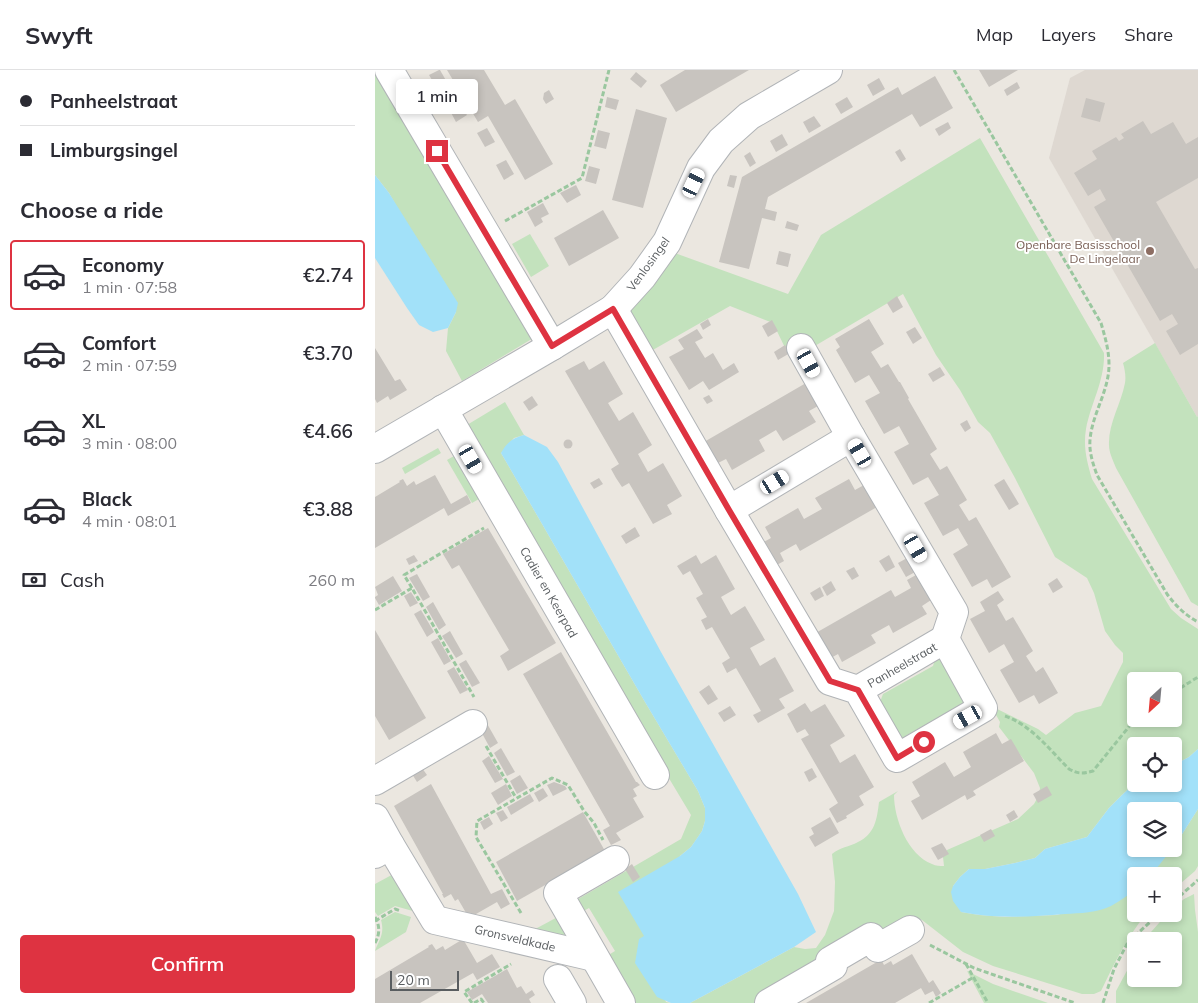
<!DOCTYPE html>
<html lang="en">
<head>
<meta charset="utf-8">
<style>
  :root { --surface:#fff; --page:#f7f7f7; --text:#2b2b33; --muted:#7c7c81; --line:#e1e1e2; --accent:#de3341 }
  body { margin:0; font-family:Mulish,sans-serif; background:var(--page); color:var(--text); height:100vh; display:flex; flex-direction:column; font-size:19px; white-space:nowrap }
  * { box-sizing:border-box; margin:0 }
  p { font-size:16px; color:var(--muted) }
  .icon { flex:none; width:28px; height:28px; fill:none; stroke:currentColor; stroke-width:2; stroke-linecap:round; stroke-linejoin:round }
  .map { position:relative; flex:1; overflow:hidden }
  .drawer { display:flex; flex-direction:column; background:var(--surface); width:375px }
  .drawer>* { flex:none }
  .banner { display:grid; align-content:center; height:110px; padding:0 20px; background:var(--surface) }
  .needle { width:32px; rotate:206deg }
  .tools { position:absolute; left:752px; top:602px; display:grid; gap:10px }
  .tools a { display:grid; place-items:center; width:55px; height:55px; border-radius:5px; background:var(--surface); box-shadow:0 2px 8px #0003; font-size:25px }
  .scale { position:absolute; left:15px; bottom:12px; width:69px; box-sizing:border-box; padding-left:5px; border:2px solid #595d60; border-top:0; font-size:14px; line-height:18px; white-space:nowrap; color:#595d60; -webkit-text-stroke:4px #fff; paint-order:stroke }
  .end { position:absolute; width:22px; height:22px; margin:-11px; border:6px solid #de3341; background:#fff; box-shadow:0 0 0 2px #fff }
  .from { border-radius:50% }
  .bubble { position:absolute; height:35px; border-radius:5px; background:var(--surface); box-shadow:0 2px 8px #0003; font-size:16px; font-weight:600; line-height:35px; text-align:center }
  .car { position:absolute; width:15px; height:30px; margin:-15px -8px; border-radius:6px; box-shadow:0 0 4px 1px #0007; background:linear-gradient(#fff 24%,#345 0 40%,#fff 0 76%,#345 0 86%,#fff 0) }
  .banner b { display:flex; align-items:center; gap:18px; height:48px; font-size:19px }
  .banner b+b { border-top:1px solid var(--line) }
  .banner i { width:12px; height:12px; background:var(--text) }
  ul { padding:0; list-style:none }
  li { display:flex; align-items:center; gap:15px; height:70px; margin:0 10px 8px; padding:0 10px; border:2px solid transparent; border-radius:5px }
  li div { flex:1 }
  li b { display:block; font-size:19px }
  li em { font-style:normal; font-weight:600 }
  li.active { border-color:var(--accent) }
  li>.icon { width:45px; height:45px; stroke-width:1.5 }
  h2 { padding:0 20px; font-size:22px; line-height:60px }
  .pay { display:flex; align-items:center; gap:12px; height:55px; padding:0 20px; font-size:19px }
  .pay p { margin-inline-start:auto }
  .primary-button { display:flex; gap:10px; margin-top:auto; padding:10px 20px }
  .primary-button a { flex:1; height:58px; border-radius:5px; background:var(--accent); color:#fff; font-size:20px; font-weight:600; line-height:58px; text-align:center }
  header { display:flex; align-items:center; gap:30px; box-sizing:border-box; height:70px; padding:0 25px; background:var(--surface); border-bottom:1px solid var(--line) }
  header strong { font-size:24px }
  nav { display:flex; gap:28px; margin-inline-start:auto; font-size:18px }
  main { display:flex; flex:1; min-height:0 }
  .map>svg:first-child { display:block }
  .education { fill:#ded8d1 }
  .green { fill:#c3e2bd; fill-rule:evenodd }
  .water { fill:#a2e1f9 }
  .building { fill:#c8c4bf }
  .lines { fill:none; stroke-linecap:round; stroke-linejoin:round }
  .street-casing { stroke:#b1b4b7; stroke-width:30 }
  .path { stroke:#9ac79f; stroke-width:3; stroke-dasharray:5 2.5; stroke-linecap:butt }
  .street { stroke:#fff; stroke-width:28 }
  .route { stroke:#de3341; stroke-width:6 }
  .education-dot { fill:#8d6e63; stroke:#fff; stroke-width:2 }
  .labels { text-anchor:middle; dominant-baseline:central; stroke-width:4; stroke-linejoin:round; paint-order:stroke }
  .education-label { font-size:12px; fill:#785e54; stroke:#fff; text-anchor:end }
  .street-label { font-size:12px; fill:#595d60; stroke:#fff }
</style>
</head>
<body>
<header>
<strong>Swyft</strong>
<nav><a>Map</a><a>Layers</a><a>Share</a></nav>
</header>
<main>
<section class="drawer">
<div class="banner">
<b><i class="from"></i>Panheelstraat</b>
<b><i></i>Limburgsingel</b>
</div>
<h2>Choose a ride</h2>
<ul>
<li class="active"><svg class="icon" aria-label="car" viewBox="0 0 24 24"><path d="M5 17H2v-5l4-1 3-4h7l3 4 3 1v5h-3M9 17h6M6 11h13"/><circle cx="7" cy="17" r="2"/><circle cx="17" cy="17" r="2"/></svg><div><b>Economy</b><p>1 min · 07:58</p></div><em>€2.74</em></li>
<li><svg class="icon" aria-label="car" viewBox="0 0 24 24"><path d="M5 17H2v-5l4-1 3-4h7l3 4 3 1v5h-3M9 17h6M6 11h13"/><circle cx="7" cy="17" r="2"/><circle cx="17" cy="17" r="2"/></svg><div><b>Comfort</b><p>2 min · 07:59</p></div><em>€3.70</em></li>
<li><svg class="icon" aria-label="car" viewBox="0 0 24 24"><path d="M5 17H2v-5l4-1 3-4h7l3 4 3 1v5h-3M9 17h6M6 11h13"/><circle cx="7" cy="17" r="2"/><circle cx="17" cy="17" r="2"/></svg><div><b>XL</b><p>3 min · 08:00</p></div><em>€4.66</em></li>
<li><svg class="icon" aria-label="car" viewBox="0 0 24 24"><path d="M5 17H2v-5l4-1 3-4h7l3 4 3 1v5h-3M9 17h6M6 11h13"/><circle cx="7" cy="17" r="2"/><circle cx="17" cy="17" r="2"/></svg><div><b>Black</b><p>4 min · 08:01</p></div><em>€3.88</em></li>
</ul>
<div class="pay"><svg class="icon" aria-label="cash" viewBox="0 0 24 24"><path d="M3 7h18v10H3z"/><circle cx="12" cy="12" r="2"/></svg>Cash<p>260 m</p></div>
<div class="primary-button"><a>Confirm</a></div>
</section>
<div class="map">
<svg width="823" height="933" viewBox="0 0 823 933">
  <rect width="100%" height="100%" fill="#ebe7e0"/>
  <polygon class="education" points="710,0 823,0 823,346 822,347 674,88 695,8"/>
  <g class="green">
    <polygon points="0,0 7,0 160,267 87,311 71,281 73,258 81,242 14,123 0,105"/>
    <path d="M605 68 729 283C730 310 716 333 711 359 708 377 712 392 717 409L796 539 806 548 823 559V679L814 687 799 695V676H761V712L747 725 734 738 712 767 670 779 660 788 640 793 610 799H594L585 807 578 816 586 842 604 845 630 847 682 845 755 824 761 818V844H771C751 869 740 892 726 921L719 924H707L618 896 588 882 547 850 540 848 386 933H315L419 877 430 879 441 878 450 865 459 841 460 812 457 784C465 777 474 777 483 772 500 764 502 749 504 732L523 721 519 725C519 749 533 785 557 794 561 796 565 796 569 796L568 787 572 780 643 749 659 734 664 725 665 718 659 703 624 657 625 652 616 636 663 659 671 665 700 643 726 636 748 592V583L740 575 730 561 719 523 712 508 680 487 640 408 615 363 603 352 585 320 561 285 528 224 416 290 398 253 355 236 269 285 247 248 297 182 413 224 446 165ZM761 611H799V649H761Z"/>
    <polygon points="155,164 174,196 156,207 137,174"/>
    <path d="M780 273 822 347 823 346V536L816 532 810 521 741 398C738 390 734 383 734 375 733 354 746 334 750 313 751 307 750 300 748 293Z"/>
    <polygon points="130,332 149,365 139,368 126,383 270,632 323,721 330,738 330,751 327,761 321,770 316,777 305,786 269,867 291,932 296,933 253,933 227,889 240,881 214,838 205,843 198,832 306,769 316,745 295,710 279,694 87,358"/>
    <polygon points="63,378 66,383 30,404 27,398"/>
    <polygon points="84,383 109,426 97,433 72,390"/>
    <polygon points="561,586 570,587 593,638 584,636 532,665 534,670 529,674 505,632 508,624 558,596"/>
    <polygon points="823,739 823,796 820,801 799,819 799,806 774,806 797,779 799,779 799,777"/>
    <polygon points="24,801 52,845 20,836 3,846 0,842 0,814"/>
    <polygon points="819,824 820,840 823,862 823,933 741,933 741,921 761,884 761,909 799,909 799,871 768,871 792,844 799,844 799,838 809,829"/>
    <path d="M20 842 36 847 31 862 0 881C4 870 10 864 6 850Z"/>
    <polygon points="190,843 209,877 151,864"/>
    <polygon points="592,901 618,914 673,933 609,933"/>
  </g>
  <g class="water">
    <polygon points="0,105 14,123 83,233 81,242 73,258 58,262 44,255 32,238 0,188"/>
    <path d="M149 365 172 377 183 392 286 582 423 824 441 862 419 877 315 933H296L282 927 260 893 264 869 269 866 243 822 305 786 316 777 327 761 330 751V738L323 721 270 632 126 383C132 372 138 368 149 365Z"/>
    <path d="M823 679V739L799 777V741H761V779H797L777 804 774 806H761V818C754 825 745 831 736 836 722 843 705 843 690 844 655 847 621 849 586 842L578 831 576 822 578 816 585 807 594 799H610L640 793 660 788 670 779 712 767 734 738 747 725 761 712V714H799V695L814 687Z"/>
  </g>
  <g class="building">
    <polygon points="64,0 65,0 73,14 63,20 54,5"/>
    <polygon points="72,0 109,0 130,35 140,29 178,94 150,110 113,46 103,52"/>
    <polygon points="310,0 374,0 301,42 285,15"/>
    <polygon points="604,0 643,0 614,17"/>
    <polygon points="261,2 272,11 266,18 255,9"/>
    <polygon points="560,6 578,38 545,57 537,44 393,127 390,139 402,142 400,151 387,148 374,199 344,192 367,107 523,17 527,25"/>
    <polygon points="504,8 510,19 498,26 492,15"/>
    <polygon points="642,12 645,18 632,26 629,20"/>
    <polygon points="174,20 179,29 171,34 168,29 169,23"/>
    <polygon points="232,27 244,30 241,40 230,37"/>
    <polygon points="472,27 478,37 466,44 460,34"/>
    <polygon points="711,28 730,33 725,52 706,47"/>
    <polygon points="83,32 92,45 81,52 73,37"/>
    <polygon points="261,39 292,48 268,138 237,130"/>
    <polygon points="439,46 446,56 434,63 428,52"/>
    <polygon points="768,51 776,64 798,52 811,74 823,67 823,108 781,132 820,199 823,198 823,274 805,285 791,261 803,254 797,244 785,251 719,137 731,130 725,119 713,126 699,103 722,89 717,81 741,67 744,71 749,68 746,64"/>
    <polygon points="573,52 576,58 564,66 560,59"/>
    <polygon points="112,58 120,72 110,77 102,63"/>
    <polygon points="223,60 235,63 231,79 219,76"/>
    <polygon points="407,64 413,75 401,82 395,71"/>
    <polygon points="525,79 531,89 526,92 520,82"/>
    <polygon points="375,82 381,93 375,97 369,86"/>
    <polygon points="131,90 139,104 129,110 121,95"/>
    <polygon points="214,96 225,99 221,114 210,111"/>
    <polygon points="355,105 362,106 359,118 352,116"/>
    <polygon points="201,115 206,125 192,133 185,123"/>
    <polygon points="168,133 174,144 166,148 168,152 160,157 152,142"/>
    <polygon points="228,140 244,168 194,196 179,168"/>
    <polygon points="412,151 424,155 422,161 410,158"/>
    <polygon points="404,181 416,184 413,197 401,194"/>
    <polygon points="522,226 528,237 518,243 512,233"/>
    <polygon points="333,249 336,255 328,260 325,254"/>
    <polygon points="494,249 509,274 496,282 506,298 513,294 524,312 525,312 534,328 533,329 562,379 555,384 565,400 572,396 592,430 584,435 594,451 601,447 636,507 617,518 612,509 597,517 578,484 593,475 583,458 568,466 549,433 564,425 553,407 538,415 519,382 534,374 524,356 509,364 490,331 505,323 494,305 480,313 461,280 465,277 460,269"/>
    <polygon points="397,250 403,261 393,267 387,256"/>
    <polygon points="540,257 547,268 538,274 531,262"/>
    <polygon points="322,259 328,268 320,272 330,288 338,283 348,300 359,293 364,302 334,320 328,311 314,320 294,287 309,279 303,270"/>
    <polygon points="410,275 415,283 403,290 399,282"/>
    <polygon points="0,278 20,311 25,309 32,320 15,330 13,326 2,333 0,329"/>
    <polygon points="209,291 214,300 229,291 248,324 233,333 244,351 258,342 277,375 263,384 273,402 288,393 307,426 292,435 297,444 278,454 254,413 247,417 241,408 236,399 244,394 190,301"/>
    <polygon points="565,297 570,305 558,312 553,304"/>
    <polygon points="431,313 443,336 434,341 441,352 408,371 401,360 384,370 390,381 357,400 351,389 341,394 329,372"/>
    <polygon points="334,325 338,331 332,334 328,328"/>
    <polygon points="157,326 163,335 154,341 148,332"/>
    <polygon points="592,350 596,358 590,362 585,354"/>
    <circle cx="193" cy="374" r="4.5"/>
    <polygon points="60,405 76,434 92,425 96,433 73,446 69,438 0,478 0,427 25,412 24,411 28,409 32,416 39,411 41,415"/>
    <polygon points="224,408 228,414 219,419 215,413"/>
    <polygon points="474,409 480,420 489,415 502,437 425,481 421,474 405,483 409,491 400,496 387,473 396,468 390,457 423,438 429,449 447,439 440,428"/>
    <polygon points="629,409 644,434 634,440 619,415"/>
    <polygon points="260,457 265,466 251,474 246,466"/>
    <polygon points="113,458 181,573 133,601 125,586 134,580 84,495 77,499 68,484"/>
    <polygon points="39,485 43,491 34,495 31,489"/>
    <polygon points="321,485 326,494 341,485 360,519 346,527 356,545 370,536 390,570 375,578 385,596 400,587 419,621 404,629 410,638 383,653 378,645 386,641 361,598 352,603 347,593 355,588 337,557 331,560 326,550 332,547 321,528 328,524 315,501 308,505 302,496"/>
    <polygon points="514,485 520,497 511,502 504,491"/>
    <polygon points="534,487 542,501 531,507 523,493"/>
    <polygon points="479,497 484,506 477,510 471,501"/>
    <polygon points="42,504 55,527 48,531 34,508"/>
    <polygon points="541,505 556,530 547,536 552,544 518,563 514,555 496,565 501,573 467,592 463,584 454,589 439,564 516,520 520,527 536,518 532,510"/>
    <polygon points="18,506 27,521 4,535 0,528 0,527 3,525 0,517"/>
    <polygon points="682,508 688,517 678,523 673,514"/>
    <polygon points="456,511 461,520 452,526 447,517"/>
    <polygon points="445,517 449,526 440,531 435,523"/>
    <polygon points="623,521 629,530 622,535 631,551 638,547 658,581 651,586 661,602 668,597 683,623 664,634 659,625 644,633 625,600 639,592 629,574 614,583 595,549 610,541 605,532"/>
    <polygon points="36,522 43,533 35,537 29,526"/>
    <polygon points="58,532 71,555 64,560 51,537"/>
    <polygon points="46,540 59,562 52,567 39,544"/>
    <polygon points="0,560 51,648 14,670 0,646"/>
    <polygon points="75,561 88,584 81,588 67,566"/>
    <polygon points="63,568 76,591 69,595 56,572"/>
    <polygon points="186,582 261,712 262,712 265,715 258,719 262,726 258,728 269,747 241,763 246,770 236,775 228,760 235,756 148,604"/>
    <polygon points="91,590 105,613 97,617 84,594"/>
    <polygon points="79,597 93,620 85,624 72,601"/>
    <polygon points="334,615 343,629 333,635 324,622"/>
    <polygon points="430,633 436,642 450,634 470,666 455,675 465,693 480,684 499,717 484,726 489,735 471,746 472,748 462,753 454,739 463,733 426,669 434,665 430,659 422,663 412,644"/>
    <polygon points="355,636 361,645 349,652 343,643"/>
    <polygon points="110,650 123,673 115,678 102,654"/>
    <polygon points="621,663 627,674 636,669 649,691 598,721 601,725 592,730 590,725 547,750 536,731 545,726 537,712 570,692 579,707 596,697 588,682"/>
    <polygon points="126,678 140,702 132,706 119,683"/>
    <polygon points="114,686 128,709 120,713 107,691"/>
    <polygon points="47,698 52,705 42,712 37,704"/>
    <polygon points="437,698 442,707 434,712 429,702"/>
    <polygon points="145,705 153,718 142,724 135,711"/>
    <polygon points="179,712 190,716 192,719 178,726 172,715"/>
    <polygon points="56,714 116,824 127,819 135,834 126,839 122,832 94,848 83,829 80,831 76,824 69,828 67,824 68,824 19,736"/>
    <polygon points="131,714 137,726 123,735 116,723"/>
    <polygon points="672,716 677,725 663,733 658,724"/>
    <polygon points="168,718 173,726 164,732 159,723"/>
    <polygon points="155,724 159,731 136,745 132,737"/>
    <polygon points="128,740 133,748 126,752 121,743"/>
    <polygon points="639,740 643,747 635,752 631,745"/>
    <polygon points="208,742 230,781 142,831 121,792"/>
    <polygon points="114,747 118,754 109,760 105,752"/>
    <polygon points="455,747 464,763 440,777 434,767 439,764 436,758"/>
    <polygon points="616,759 620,766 609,772 605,765"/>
    <polygon points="567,773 574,784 563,790 556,778"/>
    <polygon points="257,794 265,807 258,812 250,799"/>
    <polygon points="88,869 102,893 117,884 125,897 102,910 98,903 45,933 0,933 0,909 54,877 53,876 57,874 61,880 68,876 70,880"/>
    <polygon points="537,884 554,913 558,910 566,923 561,927 558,921 550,925 546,918 520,933 431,933 502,892 502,891 506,889 509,895 516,891 518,895"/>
    <polygon points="132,899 142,918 146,916 151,924 157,920 160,925 154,929 156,933 113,933 107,924 97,930 92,922"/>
  </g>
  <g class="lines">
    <defs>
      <g id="street">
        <polyline points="14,0 177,276"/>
        <polyline points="238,239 354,440 455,611 483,620 570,569 608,638 522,688 483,620"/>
        <polyline points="426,278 476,367 579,542 570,569"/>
        <polyline points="68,339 280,705"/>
        <polyline points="0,379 177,276 238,239 267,207 292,172 326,98 346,71 374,46 453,0"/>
        <polyline points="354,440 476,367"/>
        <polyline points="0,710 0,711 98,654"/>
        <polyline points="0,748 15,775 0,784"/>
        <polyline points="15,775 60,850 219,887"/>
        <polyline points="240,790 183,823 246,933"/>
        <polyline points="183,909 197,933"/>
        <polyline points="394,933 458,896 455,891 496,867 503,878 535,860"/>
      </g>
    </defs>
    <use href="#street" class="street-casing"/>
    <g class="path">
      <path d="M579 0 726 253C730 267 734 280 734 295 734 321 717 344 715 370 714 382 718 394 722 405L792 524C801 536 810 545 823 552"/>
      <polyline points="130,151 207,108 234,0"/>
      <polyline points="37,518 29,505 109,458"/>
      <polyline points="0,540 37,518 99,627"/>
      <polyline points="799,622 823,607"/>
      <path d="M630 646C656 655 675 680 694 699 703 704 708 704 718 701L761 648"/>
      <polyline points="111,676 141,728"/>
      <polyline points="799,831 823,810"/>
      <polyline points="146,843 101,767 102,751 177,708 193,715 209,741 219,753 228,770"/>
      <path d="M0 847C5 856 5 864 0 873"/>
      <polyline points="0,851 20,839 26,841"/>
      <polyline points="555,875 599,898 700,933"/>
      <polyline points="591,894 613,933"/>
      <polyline points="97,933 89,922 136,894"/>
      <polyline points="99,933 106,929 109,933"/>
      <polyline points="554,933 599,907"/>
      <polyline points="728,933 739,899 753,872 784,844"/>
    </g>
    <use href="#street" class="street"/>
  </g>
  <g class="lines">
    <polyline class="route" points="62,81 177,276 238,239 354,440 455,611 483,620 522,688 549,672"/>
  </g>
  <circle class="education-dot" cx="775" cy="181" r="5"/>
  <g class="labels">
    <g class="education-label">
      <text x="765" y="174">Openbare Basisschool<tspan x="765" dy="14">De Lingelaar</tspan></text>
    </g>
    <g class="street-label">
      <text transform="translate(273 194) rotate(-54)">Venlosingel</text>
      <text transform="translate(174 522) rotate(60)">Cadier en Keerpad</text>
      <text transform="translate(527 595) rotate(-30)">Panheelstraat</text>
      <text transform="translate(140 868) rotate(13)">Gronsveldkade</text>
    </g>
  </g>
</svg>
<div class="tools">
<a><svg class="needle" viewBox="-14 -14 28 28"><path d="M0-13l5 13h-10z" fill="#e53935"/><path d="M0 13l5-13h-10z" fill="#7c7c81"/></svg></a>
<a><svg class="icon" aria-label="locate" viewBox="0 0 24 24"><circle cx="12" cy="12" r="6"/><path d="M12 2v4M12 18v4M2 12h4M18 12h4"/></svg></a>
<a><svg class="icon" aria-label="layers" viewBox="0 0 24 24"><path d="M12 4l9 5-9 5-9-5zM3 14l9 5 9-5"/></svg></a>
<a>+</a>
<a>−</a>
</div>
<div class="scale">20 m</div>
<i class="end from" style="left:549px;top:672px"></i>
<i class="end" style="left:62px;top:81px"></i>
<div class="bubble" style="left:21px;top:9px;width:82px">1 min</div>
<i class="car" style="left:319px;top:113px;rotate:25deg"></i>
<i class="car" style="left:434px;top:293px;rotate:151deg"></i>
<i class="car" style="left:485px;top:383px;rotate:330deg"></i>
<i class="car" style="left:96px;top:389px;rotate:150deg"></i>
<i class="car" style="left:400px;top:412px;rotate:59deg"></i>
<i class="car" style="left:541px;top:478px;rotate:150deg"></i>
<i class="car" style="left:593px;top:647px;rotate:241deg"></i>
</div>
</main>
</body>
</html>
